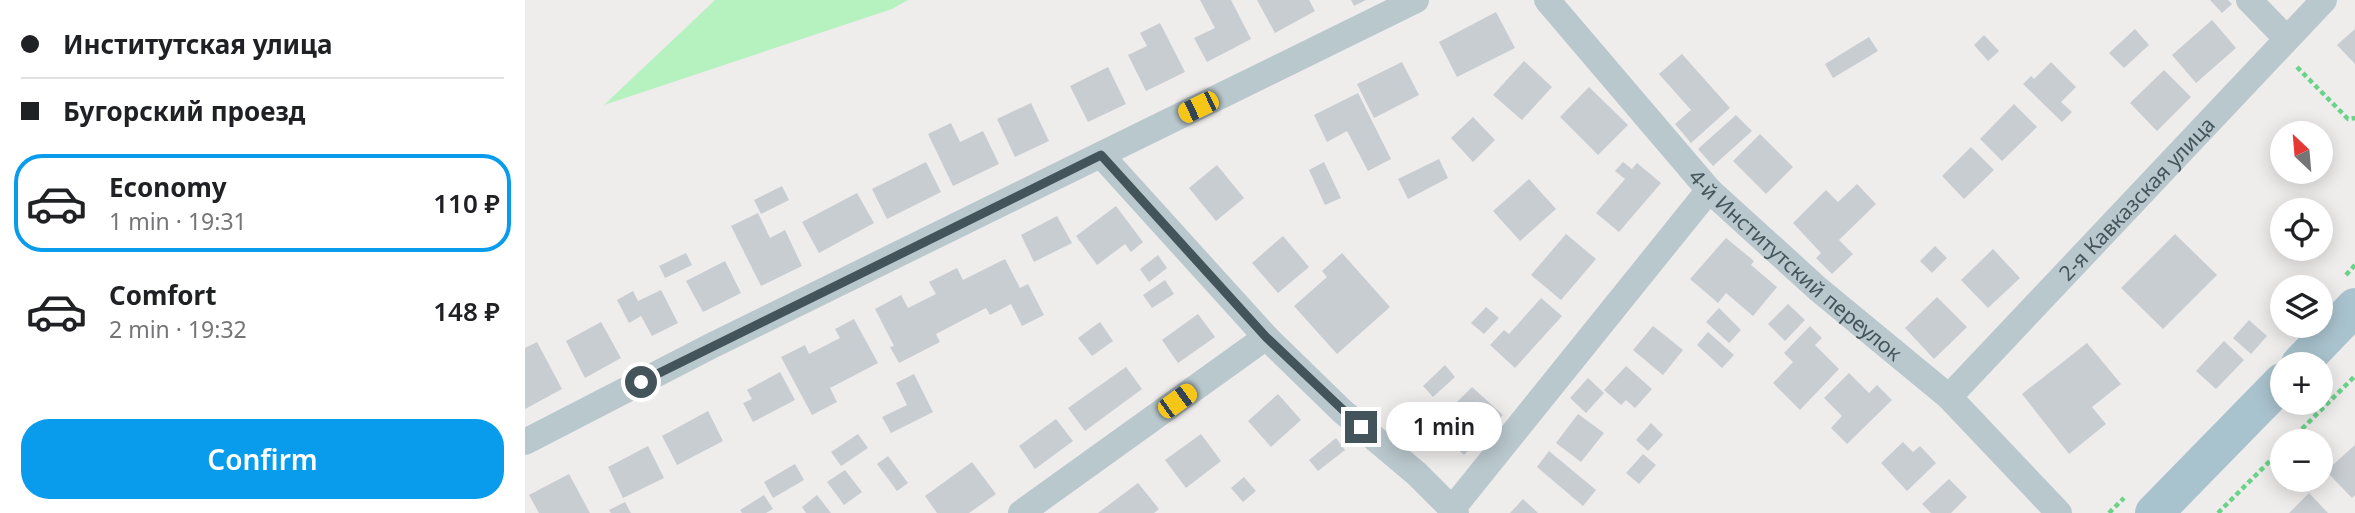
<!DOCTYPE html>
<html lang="en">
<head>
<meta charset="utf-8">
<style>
  :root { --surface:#fff; --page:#f6f6f6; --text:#202124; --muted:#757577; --line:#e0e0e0; --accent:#099bec }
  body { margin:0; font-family:"Noto Sans",sans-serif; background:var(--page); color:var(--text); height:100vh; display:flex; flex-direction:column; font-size:26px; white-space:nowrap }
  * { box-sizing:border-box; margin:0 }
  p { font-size:23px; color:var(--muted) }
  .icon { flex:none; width:38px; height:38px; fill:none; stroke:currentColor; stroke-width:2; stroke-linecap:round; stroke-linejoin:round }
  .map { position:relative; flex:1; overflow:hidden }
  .sheet { display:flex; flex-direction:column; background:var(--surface); width:525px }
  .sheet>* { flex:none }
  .hud { display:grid; align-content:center; height:154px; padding:0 21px; background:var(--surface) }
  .needle { width:46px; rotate:334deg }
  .fabs { position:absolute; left:1745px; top:121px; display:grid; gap:14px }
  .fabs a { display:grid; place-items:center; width:63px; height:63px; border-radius:50%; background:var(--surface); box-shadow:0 4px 18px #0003; font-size:35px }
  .end { position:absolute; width:32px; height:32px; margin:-16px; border:9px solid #43555b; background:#fff; box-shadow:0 0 0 4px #fff }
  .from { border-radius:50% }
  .bubble { position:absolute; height:49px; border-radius:24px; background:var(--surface); box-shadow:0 4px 18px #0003; font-size:23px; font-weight:600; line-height:49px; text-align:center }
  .car { position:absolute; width:21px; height:42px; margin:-21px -10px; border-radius:9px; box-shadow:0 0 5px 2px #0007; background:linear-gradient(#f5c518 24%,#345 0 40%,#f5c518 0 76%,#345 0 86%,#f5c518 0) }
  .hud b { display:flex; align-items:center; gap:24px; height:66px; font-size:26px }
  .hud b+b { border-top:2px solid var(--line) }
  .hud i { width:18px; height:18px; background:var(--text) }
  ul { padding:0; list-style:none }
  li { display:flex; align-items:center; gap:21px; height:98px; margin:0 14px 10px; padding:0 7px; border:4px solid transparent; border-radius:28px }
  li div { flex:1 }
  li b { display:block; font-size:26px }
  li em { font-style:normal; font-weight:600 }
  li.selected { border-color:var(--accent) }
  li>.icon { width:63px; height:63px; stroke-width:1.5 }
  .button { display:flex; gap:14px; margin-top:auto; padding:14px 21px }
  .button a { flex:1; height:80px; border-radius:28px; background:var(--accent); color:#fff; font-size:28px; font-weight:600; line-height:80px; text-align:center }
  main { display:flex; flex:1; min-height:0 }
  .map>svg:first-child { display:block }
  .green { fill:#b5f2c0 }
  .building { fill:#c8cdd2 }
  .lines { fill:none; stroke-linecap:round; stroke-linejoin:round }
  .path { stroke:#6ad389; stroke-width:4.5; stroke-dasharray:5 3.5; stroke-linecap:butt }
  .minor { stroke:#b9c8cd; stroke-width:26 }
  .primary { stroke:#a9c3ce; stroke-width:38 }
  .route { stroke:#43555b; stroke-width:9 }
  .labels { text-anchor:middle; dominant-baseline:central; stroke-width:5; stroke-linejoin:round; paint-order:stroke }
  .street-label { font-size:21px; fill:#43555b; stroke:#fff }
</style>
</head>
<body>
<main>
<section class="sheet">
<div class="hud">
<b><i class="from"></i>Институтская улица</b>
<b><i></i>Бугорский проезд</b>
</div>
<ul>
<li class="selected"><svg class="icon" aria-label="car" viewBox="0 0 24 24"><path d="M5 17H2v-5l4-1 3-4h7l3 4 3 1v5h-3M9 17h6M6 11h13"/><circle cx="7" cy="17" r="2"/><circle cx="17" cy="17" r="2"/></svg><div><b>Economy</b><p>1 min · 19:31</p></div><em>110 ₽</em></li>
<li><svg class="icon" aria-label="car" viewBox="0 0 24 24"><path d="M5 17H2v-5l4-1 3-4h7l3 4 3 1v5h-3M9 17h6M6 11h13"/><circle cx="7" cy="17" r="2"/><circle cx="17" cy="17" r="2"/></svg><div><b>Comfort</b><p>2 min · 19:32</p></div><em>148 ₽</em></li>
</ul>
<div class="button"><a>Confirm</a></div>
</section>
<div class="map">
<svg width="1830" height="513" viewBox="0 0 1830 513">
  <rect width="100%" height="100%" fill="#efecec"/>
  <polygon class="green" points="190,0 383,0 367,9 79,105"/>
  <g class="building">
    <polygon points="675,0 706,0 726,39 682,62 669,38 690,28"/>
    <polygon points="732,0 784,0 790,11 750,33"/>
    <polygon points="826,0 841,0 829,6"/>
    <polygon points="1685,0 1703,0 1707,4 1697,13"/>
    <polygon points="971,12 990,48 932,77 914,42"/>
    <polygon points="1687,20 1711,48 1671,83 1647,55"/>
    <polygon points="635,23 660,72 621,91 603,55 622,46 615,33"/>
    <polygon points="1610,29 1624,45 1599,68 1584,53"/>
    <polygon points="1830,29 1830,64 1812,45"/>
    <polygon points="1459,35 1474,51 1463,61 1449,45"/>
    <polygon points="1344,37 1353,51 1308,78 1300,64"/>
    <polygon points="1157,54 1205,108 1166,143 1150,124 1166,110 1134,74"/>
    <polygon points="999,61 1027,87 997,120 968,95"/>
    <polygon points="877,62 894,95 849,118 832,84"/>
    <polygon points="1526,62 1551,87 1536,102 1547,112 1537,122 1498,84 1506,76 1509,79"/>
    <polygon points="583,67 601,104 563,122 545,86"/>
    <polygon points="1639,70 1666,97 1632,131 1605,103"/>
    <polygon points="1064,87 1103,125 1073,155 1035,117"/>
    <polygon points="833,93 866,159 843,171 822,131 802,142 789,115"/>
    <polygon points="506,103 524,141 490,157 472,119"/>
    <polygon points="1489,104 1512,127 1477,161 1455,139"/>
    <polygon points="1211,115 1227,131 1188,166 1173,149"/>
    <polygon points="948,117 970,140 948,162 926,138"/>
    <polygon points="426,123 435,142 458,131 474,164 428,186 403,134"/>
    <polygon points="1235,134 1268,167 1241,194 1208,161"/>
    <polygon points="1446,147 1469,170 1439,199 1417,176"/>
    <polygon points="914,159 923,178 883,199 873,179"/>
    <polygon points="401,162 416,192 362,219 347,189"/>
    <polygon points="799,162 816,198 800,205 784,170"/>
    <polygon points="1098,162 1107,169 1112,163 1136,183 1094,232 1071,213 1100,179 1090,171"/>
    <polygon points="692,165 719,198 691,221 664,188"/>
    <polygon points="1004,179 1031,209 995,241 968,211"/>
    <polygon points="1332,184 1351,204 1314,240 1328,254 1307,274 1291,258 1296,253 1268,223 1301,190 1313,202"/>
    <polygon points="257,186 264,200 236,214 229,200"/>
    <polygon points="332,193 349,223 294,253 277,222"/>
    <polygon points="591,206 618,242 606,252 600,244 572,265 551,236"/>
    <polygon points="233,213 245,238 260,230 277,266 236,286 206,226"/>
    <polygon points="532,216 547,243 509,262 496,235"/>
    <polygon points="1041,234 1071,259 1036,300 1006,275"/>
    <polygon points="1650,234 1692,275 1638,329 1596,288"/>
    <polygon points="758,236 784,267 753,293 727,263"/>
    <polygon points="1201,238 1229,261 1226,265 1252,287 1228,316 1201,293 1193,303 1165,279"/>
    <polygon points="1410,246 1422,258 1407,273 1395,261"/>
    <polygon points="1468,249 1495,278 1463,308 1436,280"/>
    <polygon points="161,253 167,265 140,278 134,266"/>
    <polygon points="817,253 865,307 812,354 769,306 802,277 797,271"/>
    <polygon points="633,255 642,268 624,282 615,269"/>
    <polygon points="480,259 495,288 503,284 519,315 497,326 486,304 465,315 461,308 411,334 415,342 374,363 365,347 369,346 350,309 376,295 383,308 411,294 404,282 432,268 438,280"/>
    <polygon points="200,261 216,293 178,312 161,281"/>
    <polygon points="640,280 649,294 627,308 618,295"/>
    <polygon points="136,290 153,323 127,336 116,316 104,323 92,300 108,291 113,301"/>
    <polygon points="1412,297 1442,327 1409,359 1380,328"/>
    <polygon points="1016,298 1037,316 990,368 965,345 979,330 984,334"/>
    <polygon points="1263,304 1280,320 1260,341 1243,324"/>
    <polygon points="961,307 974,318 959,334 946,323"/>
    <polygon points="1194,308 1216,330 1204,343 1181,322"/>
    <polygon points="673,314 690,337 653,363 637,340"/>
    <polygon points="329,319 353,363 305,388 312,402 287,415 256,357 280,345 284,354 315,338 310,329"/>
    <polygon points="1724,320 1742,336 1726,354 1708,338"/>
    <polygon points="76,322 96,358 60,378 41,341"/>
    <polygon points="575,322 588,341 567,356 553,338"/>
    <polygon points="1128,326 1158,350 1138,375 1108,350"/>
    <polygon points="1285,326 1297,338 1290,345 1314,369 1275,410 1248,383 1268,362 1259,353"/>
    <polygon points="1183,332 1209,355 1197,368 1172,345"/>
    <polygon points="1699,341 1719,360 1691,389 1671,371"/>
    <polygon points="12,342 37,389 0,409 0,348"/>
    <polygon points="1562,343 1596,384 1567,407 1581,424 1544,454 1497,394"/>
    <polygon points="920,365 930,377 908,397 898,386"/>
    <polygon points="1101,366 1127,389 1110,408 1101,400 1096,405 1079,390"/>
    <polygon points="601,367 617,389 560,431 543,408"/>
    <polygon points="255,372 270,400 228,422 218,403 227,399 222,390"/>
    <polygon points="1324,373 1344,393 1352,385 1367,400 1322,444 1306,428 1317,416 1299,398"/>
    <polygon points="389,374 408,412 366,433 357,417 382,405 371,383"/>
    <polygon points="1063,378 1079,393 1061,413 1045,398"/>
    <polygon points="947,387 978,415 939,455 908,426"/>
    <polygon points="753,394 776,420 746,447 723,421"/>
    <polygon points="183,411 198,441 152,465 137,436"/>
    <polygon points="1053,414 1079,433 1056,462 1031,443"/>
    <polygon points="531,419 548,441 510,469 494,446"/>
    <polygon points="1126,423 1138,435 1123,451 1111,440"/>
    <polygon points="333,434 343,448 316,466 306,452"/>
    <polygon points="676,434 696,461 661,488 640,460"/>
    <polygon points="811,438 820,450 793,471 784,460"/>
    <polygon points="1378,442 1388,452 1395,446 1411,463 1382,491 1356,463"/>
    <polygon points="1830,445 1830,495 1827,498 1801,471"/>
    <polygon points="123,446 139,478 98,498 83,467"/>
    <polygon points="1024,451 1071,490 1058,506 1012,467"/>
    <polygon points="1118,454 1131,465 1114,484 1101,473"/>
    <polygon points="363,456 383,483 372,491 352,464"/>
    <polygon points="447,462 471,494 444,513 412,513 400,496"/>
    <polygon points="270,464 279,480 248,498 239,482"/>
    <polygon points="320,470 337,492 319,505 302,482"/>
    <polygon points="44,474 65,513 14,513 4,495"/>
    <polygon points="719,477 731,491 718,502 706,488"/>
    <polygon points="1424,479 1442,497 1426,513 1406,513 1397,504"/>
    <polygon points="613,483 634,509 629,513 573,513"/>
    <polygon points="1784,493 1803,513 1764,513"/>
    <polygon points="239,495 248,509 241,513 217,513 215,510"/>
    <polygon points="292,495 306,513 281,513 277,507"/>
    <polygon points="998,499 1013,513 985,513"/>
    <polygon points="100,502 106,513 86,513 84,510"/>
  </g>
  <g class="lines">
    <g class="path">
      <polyline points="1772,67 1823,119 1830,118"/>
      <polyline points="1821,275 1830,265"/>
      <polyline points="1765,441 1830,376"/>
      <polyline points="1584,513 1599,498"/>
      <polyline points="1693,513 1757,449"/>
    </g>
    <g class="minor">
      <path id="s1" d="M1022 0 1184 190 1293 289 1424 397 1534 513"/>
      <polyline points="1724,0 1761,38"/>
      <polyline points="576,155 741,337 817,411 892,474 931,513"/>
      <path id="s2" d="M1424 397 1799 0"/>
      <polyline points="0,442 186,346 891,0"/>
      <polyline points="928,508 1184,190"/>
      <polyline points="496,513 741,337"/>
    </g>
    <g class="primary">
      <polyline points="1775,364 1830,307"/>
      <polyline points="1629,513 1757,382"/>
    </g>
  </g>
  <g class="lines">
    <polyline class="route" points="116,382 576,155 741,337 836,427"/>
  </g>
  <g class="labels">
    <g class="street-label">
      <text stroke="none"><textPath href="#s2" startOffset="273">2-я Кавказская улица</textPath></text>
      <text stroke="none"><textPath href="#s1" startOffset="364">4-й Институтский переулок</textPath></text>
    </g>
  </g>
</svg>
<div class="fabs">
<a><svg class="needle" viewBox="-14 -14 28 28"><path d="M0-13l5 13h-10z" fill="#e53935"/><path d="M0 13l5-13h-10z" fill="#757577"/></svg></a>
<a><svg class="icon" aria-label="locate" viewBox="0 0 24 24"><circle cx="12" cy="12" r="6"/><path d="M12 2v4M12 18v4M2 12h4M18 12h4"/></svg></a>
<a><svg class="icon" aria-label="layers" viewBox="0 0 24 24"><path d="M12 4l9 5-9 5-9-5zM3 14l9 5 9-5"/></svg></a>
<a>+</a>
<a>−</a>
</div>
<i class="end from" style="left:116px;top:382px"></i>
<i class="end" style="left:836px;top:427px"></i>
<div class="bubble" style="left:861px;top:402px;width:116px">1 min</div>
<i class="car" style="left:673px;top:107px;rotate:244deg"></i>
<i class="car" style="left:652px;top:401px;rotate:54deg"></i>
</div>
</main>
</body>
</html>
